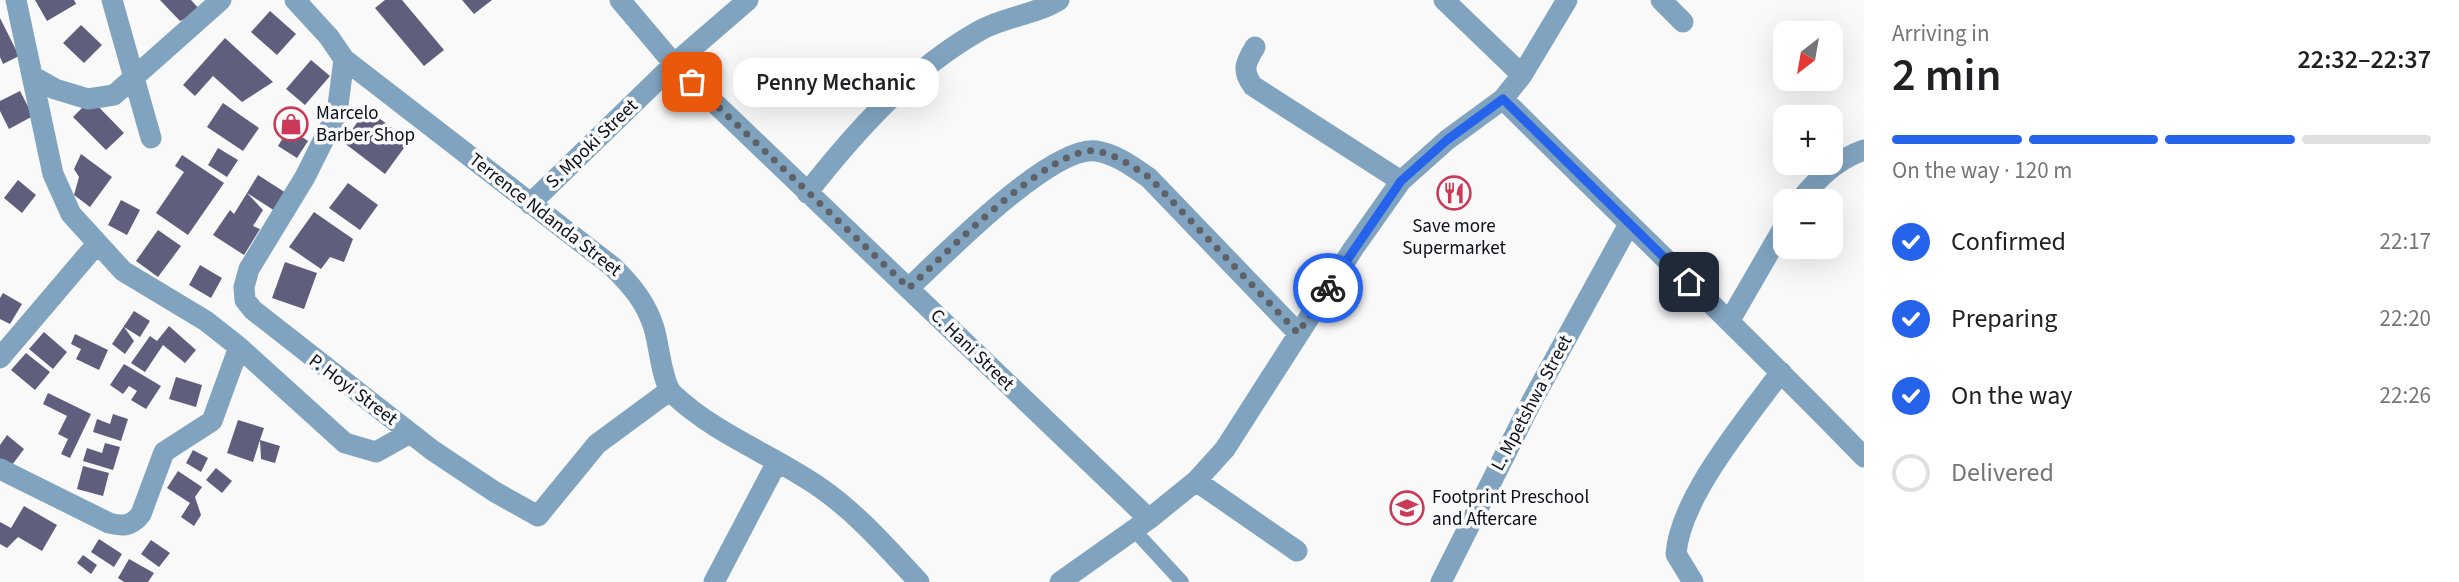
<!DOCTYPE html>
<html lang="en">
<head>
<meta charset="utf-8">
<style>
	:root { --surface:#fff; --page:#f2f2f2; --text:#202124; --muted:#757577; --line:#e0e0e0; --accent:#2563eb }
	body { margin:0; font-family:"Source Sans 3",sans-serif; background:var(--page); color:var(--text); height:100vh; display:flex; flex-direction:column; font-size:26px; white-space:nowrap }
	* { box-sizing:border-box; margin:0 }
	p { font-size:23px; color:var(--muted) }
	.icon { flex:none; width:38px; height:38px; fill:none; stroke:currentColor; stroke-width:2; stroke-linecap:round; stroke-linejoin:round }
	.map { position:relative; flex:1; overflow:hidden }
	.drawer { display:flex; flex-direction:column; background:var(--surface); width:595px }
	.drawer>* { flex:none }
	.needle { width:46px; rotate:211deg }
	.fabs { position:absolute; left:1773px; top:21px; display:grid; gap:14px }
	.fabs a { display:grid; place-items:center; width:70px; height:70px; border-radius:14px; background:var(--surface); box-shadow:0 7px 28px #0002; font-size:35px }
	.pin { position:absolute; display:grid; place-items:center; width:60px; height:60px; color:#fff; margin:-30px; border-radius:14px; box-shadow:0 4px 10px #0006 }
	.courier { position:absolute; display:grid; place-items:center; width:70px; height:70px; margin:-35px; border:5px solid #2563eb; border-radius:50%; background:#fff; color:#222; box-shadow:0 2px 9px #0007 }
	.bubble { position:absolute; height:49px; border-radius:21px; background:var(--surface); box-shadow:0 7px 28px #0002; font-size:23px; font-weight:600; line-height:49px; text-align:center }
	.summary em { font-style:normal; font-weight:600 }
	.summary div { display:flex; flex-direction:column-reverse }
	.summary { display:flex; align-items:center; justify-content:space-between; height:119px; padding:0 28px }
	h1 { font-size:46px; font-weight:600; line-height:52px }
	.bar { display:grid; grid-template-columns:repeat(4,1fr); gap:10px 7px; align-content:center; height:84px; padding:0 28px }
	.bar i { height:9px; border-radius:5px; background:var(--line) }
	.bar .on { background:var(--accent) }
	.bar p { grid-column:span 4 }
	ol { padding:0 28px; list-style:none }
	li { display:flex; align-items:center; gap:21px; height:77px }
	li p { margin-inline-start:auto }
	li .icon { padding:7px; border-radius:50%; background:var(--accent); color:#fff; stroke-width:4 }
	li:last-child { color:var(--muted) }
	li i { width:38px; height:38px; border:4px solid var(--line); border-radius:50% }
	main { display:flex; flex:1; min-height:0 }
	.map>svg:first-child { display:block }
	.building { fill:#5f5e7c }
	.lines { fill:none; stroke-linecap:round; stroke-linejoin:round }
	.lane { stroke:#80a4c0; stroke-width:14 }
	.street { stroke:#80a4c0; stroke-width:21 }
	.done { stroke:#5e6268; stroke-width:7; stroke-dasharray:0 12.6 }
	.route { stroke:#2563eb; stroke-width:9 }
	.labels { text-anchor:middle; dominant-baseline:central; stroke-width:7; stroke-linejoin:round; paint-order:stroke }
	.poi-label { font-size:19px; fill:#0b101a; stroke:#f9f9f9; text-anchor:start }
	.street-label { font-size:19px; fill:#0b101a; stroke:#f9f9f9 }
</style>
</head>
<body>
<main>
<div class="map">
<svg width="1864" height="582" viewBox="0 0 1864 582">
	<rect width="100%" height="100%" fill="#f9f9f9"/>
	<path class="building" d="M35,0H74L76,4L47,21Z
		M160,0H191L201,11L180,21Z
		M385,0H402L444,50L424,66L375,8Z
		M462,0H492L474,14Z
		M270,11L296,34L277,55L251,32Z
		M0,18L19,56L3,64L0,57Z
		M81,25L102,45L84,63L63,43Z
		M225,38L273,82L242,102L213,76L195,96L183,85Z
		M311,60L330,76L305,105L286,89Z
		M20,91L33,116L9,129L0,111V101Z
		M91,99L124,133L106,150L73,117Z
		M223,103L259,128L243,151L207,127Z
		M367,109L409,141L385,174L343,142Z
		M289,128L308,141L297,158L278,146Z
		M218,148L238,160L227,177L208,165Z
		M81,154L112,177L90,207L74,195L79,177L74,169Z
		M182,155L224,183L188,235L156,213L184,172L175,166Z
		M258,175L286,193L275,211L247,193L263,210L253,226L260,229L244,255L213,235L230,210L234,214L247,193Z
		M18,180L36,195L22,213L4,198Z
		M348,183L378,205L360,230L329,208Z
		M121,200L140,210L127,235L108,225Z
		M314,212L353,239L344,262L330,257L321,269L289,247Z
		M158,230L181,246L158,277L136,261Z
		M285,262L317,273L304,309L272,298Z
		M200,265L222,278L211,298L189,285Z
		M3,293L22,304L10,324L0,319V298Z
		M134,311L150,321L140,337L124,327L134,341L125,354L112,344Z
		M169,326L196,350L185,363L163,345L145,372L131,363L150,336L157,341Z
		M44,332L67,352L53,369L29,349Z
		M75,334L108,350L99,370L76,359L81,349L71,344Z
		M26,353L50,372L35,390L11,370Z
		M124,364L161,386L146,409L131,400L137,391L129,386L123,394L110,385Z
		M176,377L202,385L196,407L169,399Z
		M48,393L91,414L70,458L61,454L68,439L58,434L67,416L43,404Z
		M113,414L128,419L121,441L93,432L97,419L110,424Z
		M238,420L264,428L260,440L280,446L275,463L261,459L260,440L253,462L227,453Z
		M7,435L24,449L9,469L0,462V445Z
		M105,443L120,447L113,470L83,461L87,448L102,453Z
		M193,450L208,458L201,472L186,463Z
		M83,466L109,473L103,496L77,489Z
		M216,468L232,481L222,493L206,480Z
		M178,471L202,487L195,497L201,515L194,526L181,517L190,503L167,488Z
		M24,506L57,525L42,551L18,537L7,548L0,544V522L11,528Z
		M99,539L122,554L114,567L91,552Z
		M151,540L170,553L159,567L141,554Z
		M83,555L97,565L91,574L77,563Z
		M129,559L154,573L148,582H124L118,578Z"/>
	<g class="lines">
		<path class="lane" d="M1134,530L1182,582"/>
		<path class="street" d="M16,0L53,174L71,214L123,271L206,321L239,347L345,443L376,452L410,433
			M112,0L151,138
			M295,0L329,37L344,59L613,267C631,285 646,302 654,328C659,344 662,384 673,394C716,435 774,455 822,489C859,515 888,549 919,582
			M620,0L674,64L1149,519
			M1444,0L1522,75
			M1661,0L1683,22
			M1255,47C1246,62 1241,70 1253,86L1401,181
			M344,59L337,113L305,177L249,269L244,287L245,300L253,310L432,450L495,492L538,516L597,444L669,391
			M32,76L55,89L88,99L114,95L221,0
			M1503,99C1623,219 1746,335 1864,457
			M807,193C855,132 910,70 979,31C1003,17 1035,15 1059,0
			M1799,201C1818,179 1835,160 1864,150
			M530,204L674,64L748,0
			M909,288C943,256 1051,145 1096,151C1116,154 1133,167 1149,178L1298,333
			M1730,320L1785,225
			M0,358L96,245
			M0,469L109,523C123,527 132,526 141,514L164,452L212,421L239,347
			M1196,481L1297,551
			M714,582L777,462
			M1060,582L1149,519L1196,481L1225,449L1353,249L1401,181L1447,140L1503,99L1522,75L1567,0
			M1441,582L1532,401L1628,226
			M1693,582L1676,554C1680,497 1748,417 1781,372"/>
	</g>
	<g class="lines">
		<path class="done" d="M692,82L909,288C943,256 1051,145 1096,151C1116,154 1133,167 1149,177L1298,333L1328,288"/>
		<path class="route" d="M1328,288L1401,181L1447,140L1503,99L1689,282"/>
	</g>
	<defs>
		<symbol id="shop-ring" viewBox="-11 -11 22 22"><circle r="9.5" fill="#f9f9f9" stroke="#ca3a58" stroke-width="1.5"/><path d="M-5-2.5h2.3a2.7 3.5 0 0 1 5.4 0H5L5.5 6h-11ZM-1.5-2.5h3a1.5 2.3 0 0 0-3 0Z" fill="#ca3a58"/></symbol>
		<symbol id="restaurant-ring" viewBox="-11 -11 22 22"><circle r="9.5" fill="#f9f9f9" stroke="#ca3a58" stroke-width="1.5"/><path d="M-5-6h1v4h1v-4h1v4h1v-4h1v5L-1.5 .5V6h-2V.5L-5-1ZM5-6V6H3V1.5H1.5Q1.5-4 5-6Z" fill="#ca3a58"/></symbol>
		<symbol id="school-ring" viewBox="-11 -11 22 22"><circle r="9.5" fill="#f9f9f9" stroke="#ca3a58" stroke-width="1.5"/><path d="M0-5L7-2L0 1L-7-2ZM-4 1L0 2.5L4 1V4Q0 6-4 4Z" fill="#ca3a58"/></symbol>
	</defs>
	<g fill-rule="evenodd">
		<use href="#shop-ring" x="272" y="105" width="38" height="38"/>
		<use href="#restaurant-ring" x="1435" y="174" width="38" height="38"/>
		<use href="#school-ring" x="1388" y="489" width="38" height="38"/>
	</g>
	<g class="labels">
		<g class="poi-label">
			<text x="316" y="113">Marcelo<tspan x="316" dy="22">Barber Shop</tspan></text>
			<text x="1454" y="226" text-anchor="middle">Save more<tspan x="1454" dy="22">Supermarket</tspan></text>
			<text x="1432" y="497">Footprint Preschool<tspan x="1432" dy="22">and Aftercare</tspan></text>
		</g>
		<g class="street-label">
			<text transform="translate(592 144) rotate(-44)">S. Mpoki Street</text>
			<text transform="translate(545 215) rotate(38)">Terrence Ndanda Street</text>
			<text transform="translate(972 350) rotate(44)">C. Hani Street</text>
			<text transform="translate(353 390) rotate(37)">P. Hoyi Street</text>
			<text transform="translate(1532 403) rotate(-62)">L. Mpetshwa Street</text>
		</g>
	</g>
</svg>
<div class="fabs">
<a><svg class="needle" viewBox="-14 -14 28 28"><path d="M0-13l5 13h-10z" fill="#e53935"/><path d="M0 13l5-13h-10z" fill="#757577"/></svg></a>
<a>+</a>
<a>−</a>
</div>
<div class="pin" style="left:692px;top:82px;background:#ea580c"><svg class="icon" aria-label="bag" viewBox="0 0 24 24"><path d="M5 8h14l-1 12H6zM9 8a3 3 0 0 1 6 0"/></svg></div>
<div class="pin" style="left:1689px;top:282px;background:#1f2937"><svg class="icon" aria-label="home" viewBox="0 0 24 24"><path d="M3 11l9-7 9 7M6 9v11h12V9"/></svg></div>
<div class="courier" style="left:1328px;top:288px"><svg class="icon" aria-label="bike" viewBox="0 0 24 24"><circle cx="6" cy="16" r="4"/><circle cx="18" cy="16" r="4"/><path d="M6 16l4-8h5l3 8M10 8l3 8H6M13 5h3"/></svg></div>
<div class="bubble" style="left:733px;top:58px;width:206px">Penny Mechanic</div>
</div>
<section class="drawer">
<div class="summary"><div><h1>2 min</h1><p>Arriving in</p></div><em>22:32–22:37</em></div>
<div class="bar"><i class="on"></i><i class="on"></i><i class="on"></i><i></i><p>On the way · 120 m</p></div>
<ol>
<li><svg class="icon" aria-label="check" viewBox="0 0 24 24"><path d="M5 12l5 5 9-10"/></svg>Confirmed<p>22:17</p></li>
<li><svg class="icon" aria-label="check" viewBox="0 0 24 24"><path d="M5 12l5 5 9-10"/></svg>Preparing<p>22:20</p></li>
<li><svg class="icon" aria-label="check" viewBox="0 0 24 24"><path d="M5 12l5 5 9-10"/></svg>On the way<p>22:26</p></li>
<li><i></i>Delivered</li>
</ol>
</section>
</main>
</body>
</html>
